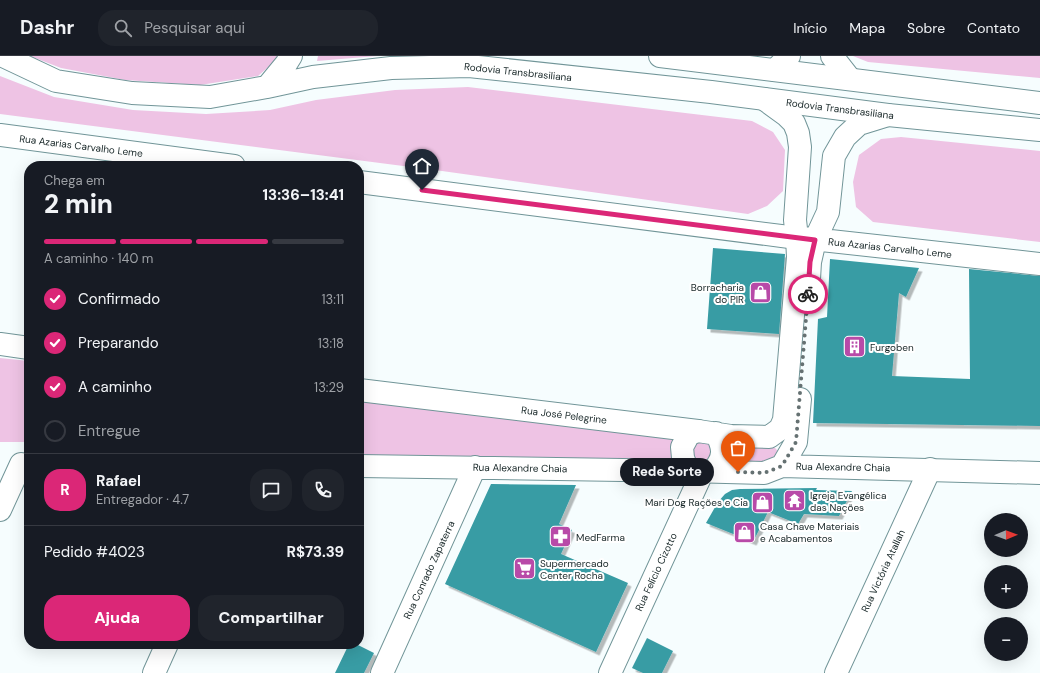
<!DOCTYPE html>
<html lang="pt">
<head>
<meta charset="utf-8">
<style>
	:root { --surface:#171b24; --page:#20242c; --text:#f1f3f6; --muted:#9ea1a6; --line:#363941; --accent:#db2777 }
	body { margin:0; font-family:"DM Sans",sans-serif; background:var(--page); color:var(--text); height:100vh; display:flex; flex-direction:column; font-size:15px; white-space:nowrap }
	* { box-sizing:border-box; margin:0 }
	p { font-size:13px; color:var(--muted) }
	.icon { flex:none; width:22px; height:22px; fill:none; stroke:currentColor; stroke-width:2; stroke-linecap:round; stroke-linejoin:round }
	.map { position:relative; flex:1; overflow:hidden }
	.side { position:absolute; left:24px; top:105px; width:340px; height:488px; display:flex; flex-direction:column; background:var(--surface); border-radius:16px; box-shadow:0 4px 16px #0002 }
	.side>* { flex:none }
	.needle { width:26px; rotate:89deg }
	.controls { position:absolute; left:984px; top:457px; display:grid; gap:8px }
	.controls a { display:grid; place-items:center; width:44px; height:44px; border-radius:50%; background:var(--surface); box-shadow:0 4px 16px #0002; font-size:20px }
	.pin { position:absolute; display:grid; place-items:center; width:34px; height:34px; color:#fff; margin:-41px -17px; border-radius:50% 50% 50% 0; rotate:-45deg; box-shadow:0 0 4px #0007 }
	.pin .icon { rotate:45deg }
	.courier { position:absolute; display:grid; place-items:center; width:40px; height:40px; margin:-20px; border:3px solid #db2777; border-radius:50%; background:#fff; color:#222; box-shadow:0 1px 5px #0007 }
	.bubble { position:absolute; height:28px; border-radius:14px; background:var(--surface); box-shadow:0 4px 16px #0002; font-size:13px; font-weight:800; line-height:28px; text-align:center }
	.head em { font-style:normal; font-weight:800 }
	.head div { display:flex; flex-direction:column-reverse }
	.head { display:flex; align-items:center; justify-content:space-between; height:68px; padding:0 20px }
	h1 { font-size:26px; font-weight:800; line-height:30px }
	.bar { display:grid; grid-template-columns:repeat(4,1fr); gap:6px 4px; align-content:center; height:48px; padding:0 20px }
	.bar i { height:5px; border-radius:3px; background:var(--line) }
	.bar .active { background:var(--accent) }
	.bar p { grid-column:span 4 }
	.line { display:flex; align-items:center; gap:10px; padding:0 20px; border-top:1px solid var(--line) }
	.line div { flex:1 }
	.round { display:grid; place-items:center; flex:none; width:42px; height:42px; border-radius:16px; background:var(--page) }
	ol { padding:0 20px; list-style:none }
	li { display:flex; align-items:center; gap:12px; height:44px }
	li p { margin-inline-start:auto }
	li .icon { padding:4px; border-radius:50%; background:var(--accent); color:#fff; stroke-width:4 }
	li:last-child { color:var(--muted) }
	li i { width:22px; height:22px; border:2px solid var(--line); border-radius:50% }
	.button { display:flex; gap:8px; margin-top:auto; padding:8px 20px }
	.button a { flex:1; height:46px; border-radius:16px; background:var(--accent); color:#fff; font-size:16px; font-weight:800; line-height:46px; text-align:center }
	.button a+a { background:var(--page); color:var(--text) }
	header { display:flex; align-items:center; gap:24px; box-sizing:border-box; height:56px; padding:0 20px; background:var(--surface); border-bottom:1px solid var(--line) }
	header strong { font-size:19px }
	nav { display:flex; gap:22px; margin-inline-start:auto; font-size:14px }
	.search { width:280px; height:36px; background:var(--page); display:flex; align-items:center; gap:10px; box-sizing:border-box; padding:0 14px; border-radius:16px; color:var(--muted); font-size:15px }
	.map>svg:first-child { display:block }
	.green { fill:#eec3e4 }
	.building { fill:#389ca4; filter:url(#shadow) }
	.lines { fill:none; stroke-linecap:round; stroke-linejoin:round }
	.minor-casing { stroke:#719598; stroke-width:24 }
	.tertiary-casing { stroke:#719598; stroke-width:24 }
	.secondary-casing { stroke:#719598; stroke-width:24 }
	.trunk-casing { stroke:#719598; stroke-width:24 }
	.minor { stroke:#fff; stroke-width:22 }
	.tertiary { stroke:#fff; stroke-width:22 }
	.secondary { stroke:#fff; stroke-width:22 }
	.trunk { stroke:#fff; stroke-width:22 }
	.done { stroke:#657172; stroke-width:4; stroke-dasharray:0 7.2 }
	.route { stroke:#db2777; stroke-width:5 }
	.labels { text-anchor:middle; dominant-baseline:central; stroke-width:4; stroke-linejoin:round; paint-order:stroke }
	.street-label { font-size:10px; fill:#172627; stroke:#fff }
	.poi-label { font-size:10px; fill:#172627; stroke:#fff; text-anchor:start }
</style>
</head>
<body>
<header>
<strong>Dashr</strong>
<div class="search"><svg class="icon" aria-label="search" viewBox="0 0 24 24"><circle cx="10" cy="10" r="6"/><path d="M15 15l6 6"/></svg>Pesquisar aqui</div>
<nav><a>Início</a><a>Mapa</a><a>Sobre</a><a>Contato</a></nav>
</header>
<div class="map">
<svg width="1040" height="617" viewBox="0 0 1040 617">
	<defs>
		<filter id="shadow"><feDropShadow dx="3.5" dy="3.5" stdDeviation="0" flood-color="#0004"/></filter>
	</defs>
	<rect width="100%" height="100%" fill="#f6fdfe"/>
	<path class="green" d="M30,0H281L258,20L200,29L125,24L61,12Z
		M318,0H377L317,5Z
		M853,0H1040V22L868,6Z
		M0,20L54,41L133,54L206,58L270,54L316,44L395,34L468,31L752,65L773,76L785,94L783,135L767,150L748,158L442,115L0,58Z
		M901,81L1040,95V186L873,166L856,151L853,126L859,99L881,83Z
		M0,302L29,305V386H0Z
		M359,344L673,380V404L359,400Z
		M707,379L718,400L697,411L688,387Z
		M727,384L769,386L777,394L776,406L724,410Z"/>
	<path class="building" d="M713,192L785,198L779,278L707,273Z
		M830,203L919,212L906,241L899,237L892,320L970,323L969,213L1040,220V370L813,367L818,263L827,261Z
		M491,428L576,429L559,468L572,474L561,498L628,527L596,596L445,528Z
		M817,432L816,434L852,435L839,460L804,458L798,468L768,456L753,486L706,467L718,446L725,438L732,434L740,433Z
		M647,582L673,595L662,617H643L632,612Z
		M349,588H356L374,597L364,617H335Z"/>
	<g class="lines">
		<defs>
			<path id="minor" d="M0,79L234,110
				M359,126L797,182
				M0,288L29,292
				M359,334L698,375
				M359,410L688,415
				M0,454L21,408
				M154,617L167,588
				M382,617L475,411
				M610,617L703,415
				M836,617L930,413"/>
			<path id="tertiary" d="M764,43L786,59L794,67L798,77L800,91L795,164L797,182L798,201L784,364L780,373L769,381L731,380L698,375L692,377L688,380L682,391L683,402L688,415L764,417L782,410L1040,417
				M803,182L1040,208
				M809,223L810,206L815,184L828,156L834,100L845,81L859,68L888,59
				M782,410L796,386L800,343
				M713,415C725,401 724,392 716,377"/>
			<path id="secondary" d="M832,0L850,23
				M775,14L789,0"/>
			<path id="trunk" d="M3,0L56,25L132,37L210,41L267,31L313,21L391,12L469,10L711,36L888,59L1040,74
				M660,0L1040,47
				M267,31L286,8L291,0"/>
		</defs>
		<use href="#minor" class="minor-casing"/>
		<use href="#tertiary" class="tertiary-casing"/>
		<use href="#secondary" class="secondary-casing"/>
		<use href="#trunk" class="trunk-casing"/>
		<use href="#minor" class="minor"/>
		<use href="#tertiary" class="tertiary"/>
		<use href="#secondary" class="secondary"/>
		<use href="#trunk" class="trunk"/>
	</g>
	<g class="lines">
		<path class="done" d="M738,416L764,417L782,410L796,386L808,238"/>
		<path class="route" d="M422,134L815,184L810,206L808,238"/>
	</g>
	<defs>
		<symbol id="shop-square" viewBox="-11 -11 22 22"><rect x="-9" y="-9" width="18" height="18" rx="4" fill="#b84aa8" stroke="#fff"/><path d="M-5-2.5h2.3a2.7 3.5 0 0 1 5.4 0H5L5.5 6h-11ZM-1.5-2.5h3a1.5 2.3 0 0 0-3 0Z" fill="#fff"/></symbol>
		<symbol id="building-square" viewBox="-11 -11 22 22"><rect x="-9" y="-9" width="18" height="18" rx="4" fill="#b84aa8" stroke="#fff"/><path d="M-4-6H4V6H1V3H-1V6H-4ZM-2.5-4.3h1.7v1.8h-1.7ZM.8-4.3h1.7v1.8H.8ZM-2.5-1h1.7V.8h-1.7ZM.8-1h1.7V.8H.8Z" fill="#fff"/></symbol>
		<symbol id="temple-square" viewBox="-11 -11 22 22"><rect x="-9" y="-9" width="18" height="18" rx="4" fill="#b84aa8" stroke="#fff"/><path d="M0-6L5-2H3V0L6.5 2.5H4V6H1.5V3h-3V6H-4V2.5H-6.5L-3 0V-2H-5Z" fill="#fff"/></symbol>
		<symbol id="pharmacy-square" viewBox="-11 -11 22 22"><rect x="-9" y="-9" width="18" height="18" rx="4" fill="#b84aa8" stroke="#fff"/><path d="M-2-6h4v4h4v4h-4v4h-4v-4h-4v-4h4Z" fill="#fff"/></symbol>
		<symbol id="supermarket-square" viewBox="-11 -11 22 22"><rect x="-9" y="-9" width="18" height="18" rx="4" fill="#b84aa8" stroke="#fff"/><path d="M-6-5.5h2.5l.6 2H6L4.5 2H-2.5L-4.4-4H-6ZM-1.5 3.2a1.3 1.3 0 1 0 .1 0ZM3 3.2a1.3 1.3 0 1 0 .1 0Z" fill="#fff"/></symbol>
	</defs>
	<g fill-rule="evenodd">
		<use href="#shop-square" x="748" y="224" width="25" height="25"/>
		<use href="#building-square" x="842" y="278" width="25" height="25"/>
		<use href="#temple-square" x="782" y="432" width="25" height="25"/>
		<use href="#shop-square" x="750" y="434" width="25" height="25"/>
		<use href="#shop-square" x="732" y="464" width="25" height="25"/>
		<use href="#pharmacy-square" x="548" y="468" width="25" height="25"/>
		<use href="#supermarket-square" x="512" y="500" width="25" height="25"/>
	</g>
	<g class="labels">
		<g class="street-label">
			<text transform="translate(518 16) rotate(6)">Rodovia Transbrasiliana</text>
			<text transform="translate(840 53) rotate(7)">Rodovia Transbrasiliana</text>
			<text transform="translate(81 90) rotate(7)">Rua Azarias Carvalho Leme</text>
			<text transform="translate(890 192) rotate(6)">Rua Azarias Carvalho Leme</text>
			<text transform="translate(564 359) rotate(7)">Rua José Pelegrine</text>
			<text transform="translate(843 411) rotate(1)">Rua Alexandre Chaia</text>
			<text transform="translate(520 412) rotate(1)">Rua Alexandre Chaia</text>
			<text transform="translate(429 514) rotate(-65)">Rua Conrado Zapaterra</text>
			<text transform="translate(883 515) rotate(-65)">Rua Victória Atallah</text>
			<text transform="translate(656 516) rotate(-65)">Rua Felício Cizotto</text>
		</g>
		<g class="poi-label">
			<text x="744" y="231" text-anchor="end">Borracharia<tspan x="744" dy="12">do PIR</tspan></text>
			<text x="870" y="291">Furgoben</text>
			<text x="810" y="439">Igreja Evangélica<tspan x="810" dy="12">das Nações</tspan></text>
			<text x="748" y="446" text-anchor="end">Mari Dog Rações e Cia</text>
			<text x="760" y="470">Casa Chave Materiais<tspan x="760" dy="12">e Acabamentos</tspan></text>
			<text x="576" y="481">MedFarma</text>
			<text x="540" y="507">Supermercado<tspan x="540" dy="12">Center Rocha</tspan></text>
		</g>
	</g>
</svg>
<div class="controls">
<a><svg class="needle" viewBox="-14 -14 28 28"><path d="M0-13l5 13h-10z" fill="#e53935"/><path d="M0 13l5-13h-10z" fill="#9ea1a6"/></svg></a>
<a>+</a>
<a>−</a>
</div>
<div class="pin" style="left:738px;top:416px;background:#ea580c"><svg class="icon" aria-label="bag" viewBox="0 0 24 24"><path d="M5 8h14l-1 12H6zM9 8a3 3 0 0 1 6 0"/></svg></div>
<div class="pin" style="left:422px;top:134px;background:#1f2937"><svg class="icon" aria-label="home" viewBox="0 0 24 24"><path d="M3 11l9-7 9 7M6 9v11h12V9"/></svg></div>
<div class="courier" style="left:808px;top:238px"><svg class="icon" aria-label="bike" viewBox="0 0 24 24"><circle cx="6" cy="16" r="4"/><circle cx="18" cy="16" r="4"/><path d="M6 16l4-8h5l3 8M10 8l3 8H6M13 5h3"/></svg></div>
<div class="bubble" style="left:620px;top:402px;width:94px">Rede Sorte</div>
<section class="side">
<div class="head"><div><h1>2 min</h1><p>Chega em</p></div><em>13:36–13:41</em></div>
<div class="bar"><i class="active"></i><i class="active"></i><i class="active"></i><i></i><p>A caminho · 140 m</p></div>
<ol>
<li><svg class="icon" aria-label="check" viewBox="0 0 24 24"><path d="M5 12l5 5 9-10"/></svg>Confirmado<p>13:11</p></li>
<li><svg class="icon" aria-label="check" viewBox="0 0 24 24"><path d="M5 12l5 5 9-10"/></svg>Preparando<p>13:18</p></li>
<li><svg class="icon" aria-label="check" viewBox="0 0 24 24"><path d="M5 12l5 5 9-10"/></svg>A caminho<p>13:29</p></li>
<li><i></i>Entregue</li>
</ol>
<div class="line" style="height:72px"><b class="round" style="background:var(--accent);color:#fff">R</b><div><b>Rafael</b><p>Entregador · 4.7</p></div><a class="round"><svg class="icon" aria-label="chat" viewBox="0 0 24 24"><path d="M4 5h16v11H9l-5 4z"/></svg></a><a class="round"><svg class="icon" aria-label="phone" viewBox="0 0 24 24"><path d="M5 4h4l2 5-3 2q2 4 5 5l2-3 5 2v4C11 20 4 13 5 4z"/></svg></a></div>
<div class="line" style="height:52px"><div>Pedido #4023</div><b>R$73.39</b></div>
<div class="button"><a>Ajuda</a><a>Compartilhar</a></div>
</section>
</div>
</body>
</html>
